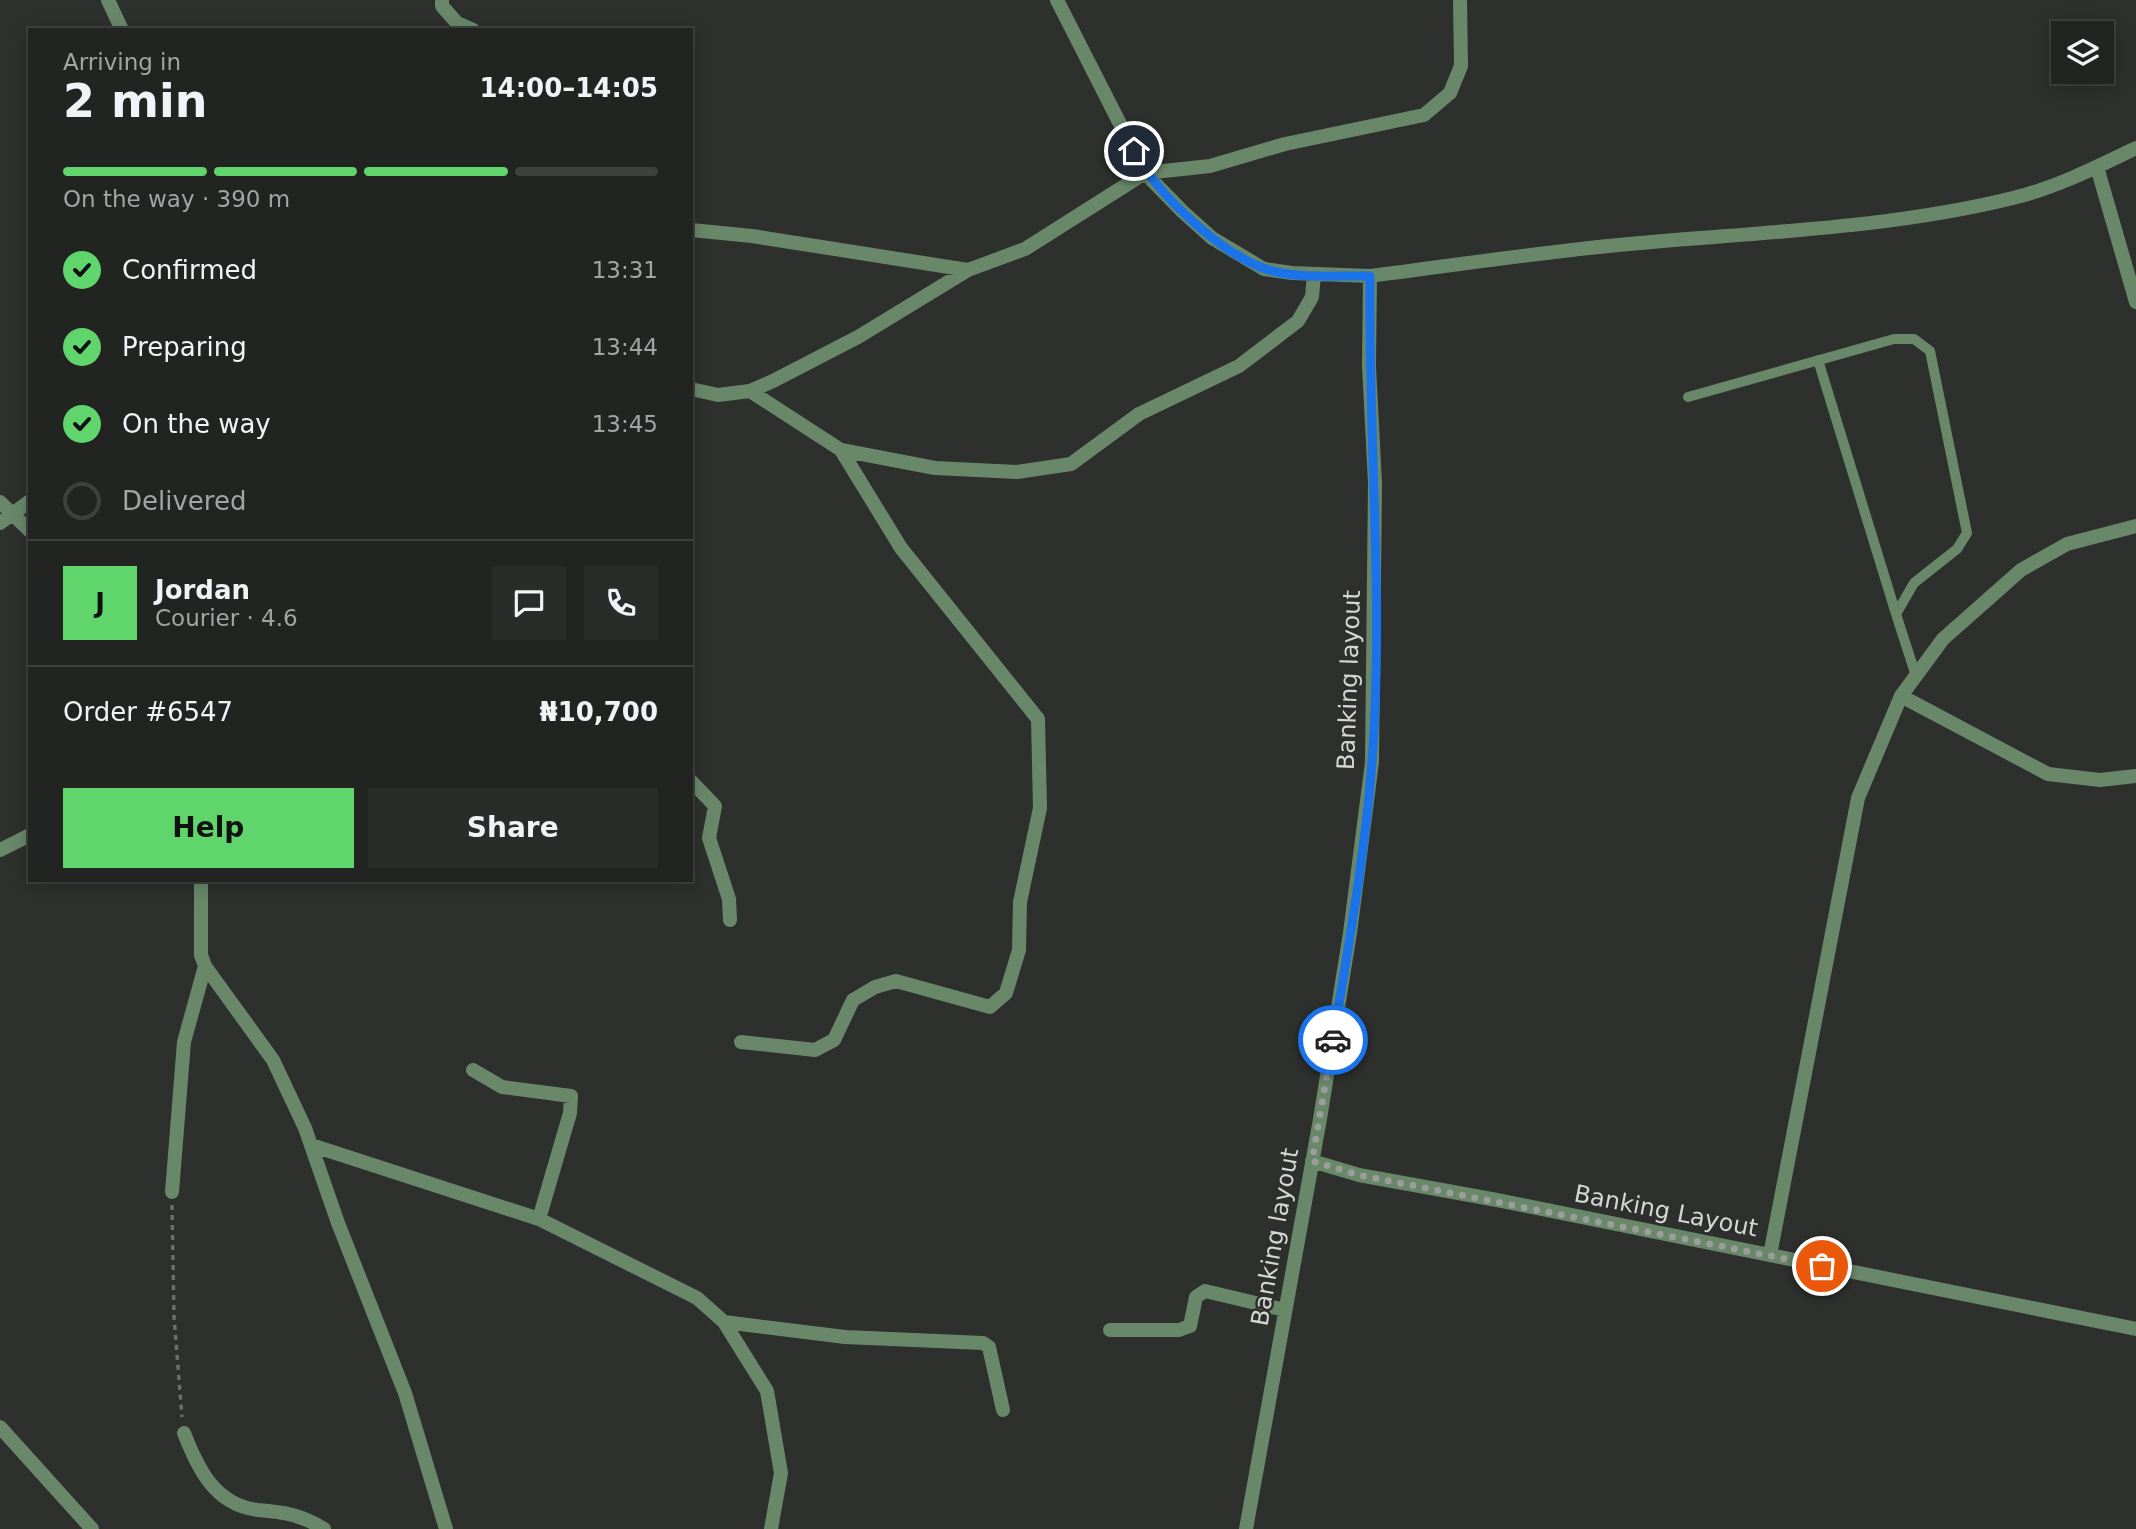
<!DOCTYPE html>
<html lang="en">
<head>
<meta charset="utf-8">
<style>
	:root { --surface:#222422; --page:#2a2c2a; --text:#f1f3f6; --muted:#a2a4a5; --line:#3f4140; --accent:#5fd56b }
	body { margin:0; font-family:"DejaVu Sans",sans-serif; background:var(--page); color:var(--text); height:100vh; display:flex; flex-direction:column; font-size:26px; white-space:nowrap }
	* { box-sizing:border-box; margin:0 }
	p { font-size:23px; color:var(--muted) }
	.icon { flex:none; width:38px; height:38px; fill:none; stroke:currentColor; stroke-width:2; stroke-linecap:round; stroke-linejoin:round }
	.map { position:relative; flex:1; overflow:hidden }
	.panel { position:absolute; left:28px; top:28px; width:665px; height:854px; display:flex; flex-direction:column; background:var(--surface); border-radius:0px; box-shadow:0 4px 18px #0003,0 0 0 2px var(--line) }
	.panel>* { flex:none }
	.tools { position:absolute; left:2051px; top:21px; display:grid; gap:14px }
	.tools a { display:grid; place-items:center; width:63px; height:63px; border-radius:0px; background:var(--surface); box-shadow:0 4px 18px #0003,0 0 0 2px var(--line); font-size:35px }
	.pin { position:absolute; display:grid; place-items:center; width:60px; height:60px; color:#fff; margin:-30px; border:4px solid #fff; border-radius:50%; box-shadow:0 2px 7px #0007 }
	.courier { position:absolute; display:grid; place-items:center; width:70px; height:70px; margin:-35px; border:5px solid #1a73e8; border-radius:50%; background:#fff; color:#222; box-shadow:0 2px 9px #0007 }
	.headline em { font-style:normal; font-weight:700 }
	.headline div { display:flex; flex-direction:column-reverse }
	.headline { display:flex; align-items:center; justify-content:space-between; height:119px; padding:0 35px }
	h1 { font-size:46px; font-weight:700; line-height:52px }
	.bar { display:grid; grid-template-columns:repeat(4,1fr); gap:10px 7px; align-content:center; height:84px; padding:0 35px }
	.bar i { height:9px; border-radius:5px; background:var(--line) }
	.bar .current { background:var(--accent) }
	.bar p { grid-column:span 4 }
	.line { display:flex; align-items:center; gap:18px; padding:0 35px; border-top:2px solid var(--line) }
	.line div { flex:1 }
	.round { display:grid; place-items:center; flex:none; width:74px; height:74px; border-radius:0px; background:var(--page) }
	ol { padding:0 35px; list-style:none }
	li { display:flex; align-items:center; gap:21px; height:77px }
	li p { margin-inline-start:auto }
	li .icon { padding:7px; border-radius:50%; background:var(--accent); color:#111; stroke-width:4 }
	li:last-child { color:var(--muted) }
	li i { width:38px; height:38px; border:4px solid var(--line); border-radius:50% }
	.button { display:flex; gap:14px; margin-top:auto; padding:14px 35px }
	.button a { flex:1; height:80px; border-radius:0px; background:var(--accent); color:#111; font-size:28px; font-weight:700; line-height:80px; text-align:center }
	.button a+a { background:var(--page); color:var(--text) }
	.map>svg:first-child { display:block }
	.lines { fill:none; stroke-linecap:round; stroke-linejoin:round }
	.path { stroke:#6c6f6c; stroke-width:3.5; stroke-dasharray:5 5; stroke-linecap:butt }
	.service { stroke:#69886a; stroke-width:10 }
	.minor { stroke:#69886a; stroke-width:14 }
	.done { stroke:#9a9d9a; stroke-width:7; stroke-dasharray:0 12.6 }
	.route { stroke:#1a73e8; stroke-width:9 }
	.labels { text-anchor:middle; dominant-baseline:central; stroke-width:5; stroke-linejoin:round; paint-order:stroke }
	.street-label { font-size:24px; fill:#d5d7d5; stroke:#2d302d }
</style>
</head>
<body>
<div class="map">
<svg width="2136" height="1529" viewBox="0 0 2136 1529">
	<rect width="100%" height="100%" fill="#2d302d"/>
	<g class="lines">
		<path class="path" d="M172,1205L174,1317L182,1417"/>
		<path class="service" d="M1818,360L1896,614
			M1688,397L1894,339H1914L1930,351L1967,533L1957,549L1914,583L1896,614L1916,676"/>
		<path class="minor" d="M108,0L122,30
			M442,0V6L457,23L473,30
			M1057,0L1145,173L1182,211L1212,238L1264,269L1292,273L1370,276L1369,366L1375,483L1372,762L1350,933L1320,1119L1246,1529
			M2097,167L2136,302
			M691,230L752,236L968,270
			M1370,276C1456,265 1542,252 1629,244C1757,232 1887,229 2013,198C2055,188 2097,167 2136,148
			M691,389L718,395L750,391L773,381L858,337L968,270L1025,249L1145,173L1210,166L1285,144L1424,115L1450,93L1461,66L1460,0
			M841,450L935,468L1017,472L1071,464L1139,414L1239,366L1298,321L1312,297L1314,274
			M0,502L30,531
			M0,523L30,501
			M1901,696L2048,774L2100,780L2136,776
			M691,781L715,806L709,838L729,899L730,920
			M0,850L30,835
			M201,880V955L205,966L273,1060L305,1128L338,1223L405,1393L446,1529
			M741,1042L815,1050L834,1040L853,1000L875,987L896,981L990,1007L1006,993L1019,950L1020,902L1040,808L1038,719L901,548L841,450L750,391
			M473,1070L502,1087L571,1096L570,1113L539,1219
			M311,1145L539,1219L697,1298L724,1322L767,1391L781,1473L771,1529
			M1312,1161L1359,1175L1497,1200L2136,1329
			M172,1192L184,1042L205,966
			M1770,1255L1858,798L1901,696L1943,639L2021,570L2067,544L2136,526
			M724,1322L845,1337L983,1343L989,1347L1003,1410
			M1110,1330H1179L1190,1326L1196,1297L1205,1291L1285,1310
			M0,1427L92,1529
			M184,1433C198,1469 215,1505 258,1510C284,1512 302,1515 324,1529"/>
	</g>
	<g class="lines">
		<path class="done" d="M1333,1040L1312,1161L1359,1175L1822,1266"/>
		<path class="route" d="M1134,151C1157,194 1218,251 1263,268C1295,280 1338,275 1370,276C1368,438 1384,600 1372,762C1365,855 1348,948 1333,1040"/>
	</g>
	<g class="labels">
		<g class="street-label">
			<text transform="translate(1349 680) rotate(-88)">Banking layout</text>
			<text transform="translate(1666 1211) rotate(11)">Banking Layout</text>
			<text transform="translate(1275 1237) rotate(-80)">Banking layout</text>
		</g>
	</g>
</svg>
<div class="tools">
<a><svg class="icon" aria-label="layers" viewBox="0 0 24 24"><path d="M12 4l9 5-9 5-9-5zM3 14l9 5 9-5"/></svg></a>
</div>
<div class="pin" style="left:1822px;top:1266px;background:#ea580c"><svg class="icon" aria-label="bag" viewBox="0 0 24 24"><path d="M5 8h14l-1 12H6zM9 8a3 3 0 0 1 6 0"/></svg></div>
<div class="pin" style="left:1134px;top:151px;background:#1f2937"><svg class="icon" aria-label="home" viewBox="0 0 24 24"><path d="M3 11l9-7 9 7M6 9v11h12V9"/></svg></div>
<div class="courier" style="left:1333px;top:1040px"><svg class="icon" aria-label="car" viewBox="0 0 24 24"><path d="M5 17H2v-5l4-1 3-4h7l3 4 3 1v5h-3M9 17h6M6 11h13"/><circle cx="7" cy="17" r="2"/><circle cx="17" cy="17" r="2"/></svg></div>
<section class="panel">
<div class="headline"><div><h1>2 min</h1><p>Arriving in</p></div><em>14:00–14:05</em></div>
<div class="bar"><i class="current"></i><i class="current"></i><i class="current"></i><i></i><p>On the way · 390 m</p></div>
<ol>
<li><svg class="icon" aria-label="check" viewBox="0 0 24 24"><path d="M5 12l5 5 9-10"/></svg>Confirmed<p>13:31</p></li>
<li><svg class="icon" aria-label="check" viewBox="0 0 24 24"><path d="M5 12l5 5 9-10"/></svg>Preparing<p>13:44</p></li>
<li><svg class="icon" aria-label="check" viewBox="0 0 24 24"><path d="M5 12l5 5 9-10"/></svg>On the way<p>13:45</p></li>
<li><i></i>Delivered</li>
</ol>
<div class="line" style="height:126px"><b class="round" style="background:var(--accent);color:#111">J</b><div><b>Jordan</b><p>Courier · 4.6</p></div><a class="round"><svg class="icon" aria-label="chat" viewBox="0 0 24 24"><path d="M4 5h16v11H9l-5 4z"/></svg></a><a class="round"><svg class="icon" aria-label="phone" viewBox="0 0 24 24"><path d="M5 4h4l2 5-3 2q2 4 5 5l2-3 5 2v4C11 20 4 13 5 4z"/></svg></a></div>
<div class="line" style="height:91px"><div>Order #6547</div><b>₦10,700</b></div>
<div class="button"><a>Help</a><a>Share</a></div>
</section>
</div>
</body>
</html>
